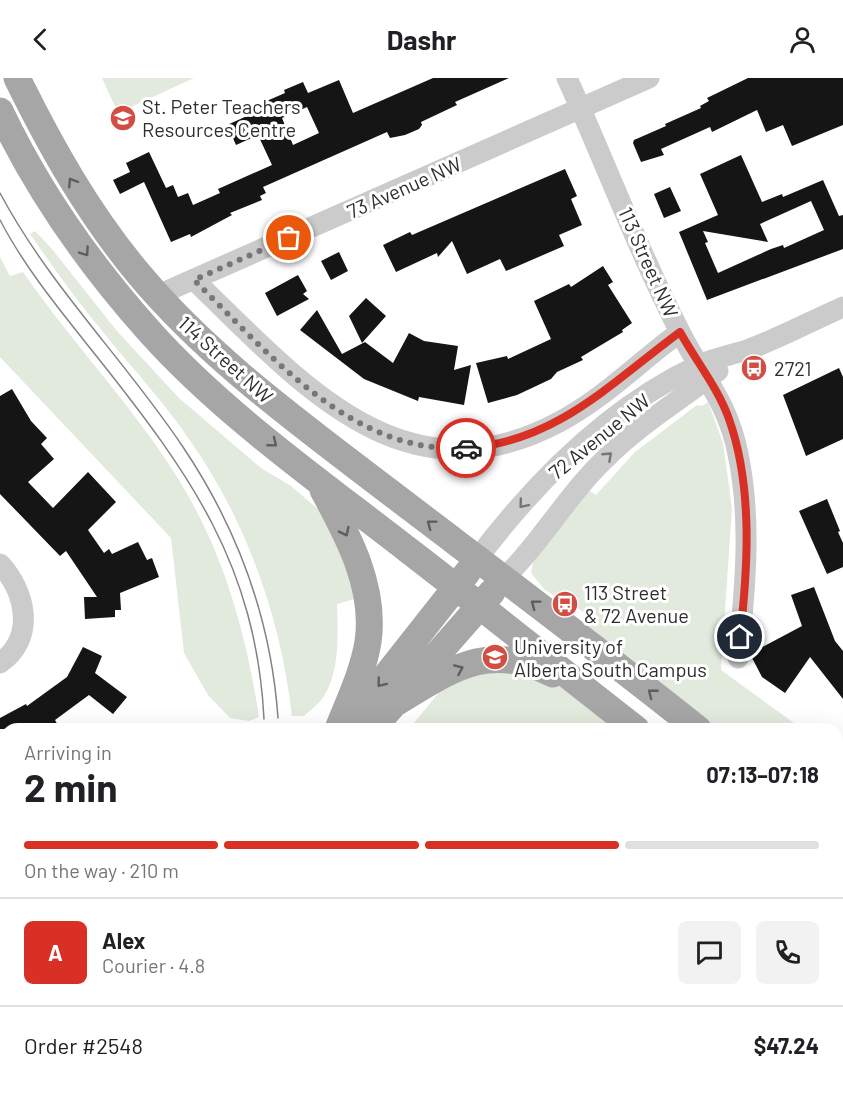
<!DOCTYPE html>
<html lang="en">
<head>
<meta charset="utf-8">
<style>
	:root { --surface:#fff; --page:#f2f2f2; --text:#202124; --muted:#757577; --line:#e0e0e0; --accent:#d93025 }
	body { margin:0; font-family:Barlow,sans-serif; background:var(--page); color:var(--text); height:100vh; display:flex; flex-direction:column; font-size:22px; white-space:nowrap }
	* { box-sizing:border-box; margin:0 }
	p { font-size:20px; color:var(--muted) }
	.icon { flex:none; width:33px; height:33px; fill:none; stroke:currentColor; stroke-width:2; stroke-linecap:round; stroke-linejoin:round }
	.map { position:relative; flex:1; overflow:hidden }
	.sheet { position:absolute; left:0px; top:645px; width:843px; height:372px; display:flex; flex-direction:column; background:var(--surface); border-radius:18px 18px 0 0; box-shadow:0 6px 24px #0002 }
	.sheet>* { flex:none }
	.pin { position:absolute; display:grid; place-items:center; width:51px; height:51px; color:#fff; margin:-26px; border:3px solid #fff; border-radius:50%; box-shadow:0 2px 6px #0007 }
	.courier { position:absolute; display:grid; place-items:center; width:60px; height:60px; margin:-30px; border:4px solid #d93025; border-radius:50%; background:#fff; color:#222; box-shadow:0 2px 8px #0007 }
	.overview em { font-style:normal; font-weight:700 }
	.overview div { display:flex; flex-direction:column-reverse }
	.overview { display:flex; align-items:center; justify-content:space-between; height:102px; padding:0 24px }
	h1 { font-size:39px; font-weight:700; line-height:45px }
	.bar { display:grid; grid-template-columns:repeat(4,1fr); gap:9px 6px; align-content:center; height:72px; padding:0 24px }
	.bar i { height:8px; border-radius:4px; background:var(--line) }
	.bar .selected { background:var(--accent) }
	.bar p { grid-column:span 4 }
	.line { display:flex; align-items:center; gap:15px; padding:0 24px; border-top:2px solid var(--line) }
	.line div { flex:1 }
	.round { display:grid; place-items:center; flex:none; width:63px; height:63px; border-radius:9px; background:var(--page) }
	header { display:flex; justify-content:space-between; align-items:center; height:78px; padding:0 24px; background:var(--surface); font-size:27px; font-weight:700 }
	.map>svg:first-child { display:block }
	.green { fill:#e2e9dd }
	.building { fill:#151515; fill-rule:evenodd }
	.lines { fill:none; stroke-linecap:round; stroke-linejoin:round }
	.minor { stroke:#cbcbcb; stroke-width:21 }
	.major { stroke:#a6a6a6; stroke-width:27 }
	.tram { stroke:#838383; stroke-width:1.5 }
	.oneway { stroke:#5e5e5e }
	.oneway2 { stroke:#757575 }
	.done { stroke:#777; stroke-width:6; stroke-dasharray:0 10.8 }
	.route { stroke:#d93025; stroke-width:8 }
	.labels { text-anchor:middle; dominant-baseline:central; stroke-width:6; stroke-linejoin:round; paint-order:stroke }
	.poi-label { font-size:20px; fill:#2e2e2e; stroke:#fff; text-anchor:start }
	.street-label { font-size:20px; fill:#2e2e2e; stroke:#fff }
</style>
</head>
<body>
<header><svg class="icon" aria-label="back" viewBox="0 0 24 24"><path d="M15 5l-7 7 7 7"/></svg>Dashr<svg class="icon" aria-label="person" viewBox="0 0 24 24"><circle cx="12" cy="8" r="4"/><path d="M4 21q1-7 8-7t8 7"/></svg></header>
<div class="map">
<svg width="843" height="1017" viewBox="0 0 843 1017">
	<rect width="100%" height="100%" fill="#fff"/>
	<path class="green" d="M102,0H194L118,35Z
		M35,153L52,171L117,253L179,320L261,390L291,408L319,432L344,470L358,520L337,526C338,555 340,593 324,618C319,626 310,632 304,638H292C281,541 247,444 191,364C165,325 132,290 103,254C77,223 53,189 30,156Z
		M0,179L10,198L23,194C72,265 134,329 179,402C224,475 246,555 259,639L249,643L230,640L208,617L184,575L171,460L0,279Z
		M708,324L723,365L732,430L721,592L802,651H717L581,545L587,537L576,529L573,531L544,511L531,495L534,479L587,411L596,417L635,374L697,327L702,328Z
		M481,592L550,600L616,651H409L441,612Z
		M837,676L843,680V749L837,745Z
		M837,824L843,829V1017H761L759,1011H837Z
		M6,979V1011H66L62,1017H0V983Z"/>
	<path class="building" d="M433,0H509L455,24L457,27L421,44L422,47L419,51L405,57L390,60L387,54L263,109L266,115L260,118L262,122L230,135L232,137L191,159L190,156L171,164L144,104L120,116L113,102L130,94L126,85L149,74L166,110L173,107L178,119L188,115L193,127L220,115L218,111L272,87L258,57L236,67L227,47L247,38L244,33L285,15L284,12L303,4L308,15L339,2L353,35ZM307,29L319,55L293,67L282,40Z
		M748,0H843V47L792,68L783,47L766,54L757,32L712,54L710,49L661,71L664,77L641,84L633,65L634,62L666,48L665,46L701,30L700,28L709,23L707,20Z
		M741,77L762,124L782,116L783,119L823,102L839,138L843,137V171L707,222L679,154L718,137L700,96ZM811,123L824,152L784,170L783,167L771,171L718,195L705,165L708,164L703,153L768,164L760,146Z
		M565,91L577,118L571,121L582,147L559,157L564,168L506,193L500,181L467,196L452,163L438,179L437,175L396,194L383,167L410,154L412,157Z
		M670,109L681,133L664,140L654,116Z
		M339,174L348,193L331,202L321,183Z
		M603,188L613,204L608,207L632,245L622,252L623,254L581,279L583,282L557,294L551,301L517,317L488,325L476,285L507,278L508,281L551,261L534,223L569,206L571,209Z
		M298,197L307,213L303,216L309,221L277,238L265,215Z
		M366,220L386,238L362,265L349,238Z
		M317,232L342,276L365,264L393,285L409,255L424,263L458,268L454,292L471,287L464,327L419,319L418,323L364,301L300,252Z
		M839,290L843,299V361L806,378L783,317Z
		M12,311L31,343L47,360L41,366L54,381L28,404L53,430L88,394L116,424L88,452L104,475L109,471L112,476L138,464L147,482L152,480L159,499L120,515L121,532H115V539L85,541L84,519H97L66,473L60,478L0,416V318Z
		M827,421L840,453L838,454L843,465V489L827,496L799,433Z
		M814,509L835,563L843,573V621L810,579L785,615L762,599L751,578V575L802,548L791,517Z
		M83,569L102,578L95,595L127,619L113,636L89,617L55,642L60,651H0V640L26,626L27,628L67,599Z"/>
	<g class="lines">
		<path class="minor" d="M567,0C605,84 638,172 680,254C702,298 728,324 738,376C752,443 745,513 738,580
			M194,202C298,302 402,428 559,344C603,321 640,283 680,254
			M158,217L649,0
			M477,481C536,403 609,329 699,287C714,280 731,277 747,272C780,260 811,243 843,229
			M0,486C26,514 36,560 0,585
			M502,502C541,465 567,417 606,380C640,346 680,322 718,293
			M0,895L6,891"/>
		<path class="major" d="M17,0C51,69 88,135 138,195C207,278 297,343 383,409C488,489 594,568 698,651
			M0,33C38,113 90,187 149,253C222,335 322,405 408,472C485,531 560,592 636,651
			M323,412C348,458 376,509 368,564C363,594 349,623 338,651
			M389,629C447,595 485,561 553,596
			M348,646L467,495
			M372,651L492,514
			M837,762L843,767
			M837,809L843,814
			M0,933L6,930
			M0,962L6,958"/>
		<path class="tram" d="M0,115C50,209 125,282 183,369C238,451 271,541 278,640
			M0,142C26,192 63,236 98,280C190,396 256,487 264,641
			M182,1017L184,1011
			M196,1017L199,1011"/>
	</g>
	<defs><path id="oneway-chevron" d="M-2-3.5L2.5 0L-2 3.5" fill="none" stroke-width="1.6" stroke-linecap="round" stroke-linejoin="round" transform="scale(1.5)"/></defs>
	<g class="oneway">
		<use href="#oneway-chevron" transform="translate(72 104) rotate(-122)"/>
		<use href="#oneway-chevron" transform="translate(85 174) rotate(55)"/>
		<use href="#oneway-chevron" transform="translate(273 365) rotate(39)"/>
		<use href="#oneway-chevron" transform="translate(431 446) rotate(-143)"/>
		<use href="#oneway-chevron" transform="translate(345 454) rotate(64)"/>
		<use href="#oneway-chevron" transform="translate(535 526) rotate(-143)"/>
		<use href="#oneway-chevron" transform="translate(459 591) rotate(-24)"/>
		<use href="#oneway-chevron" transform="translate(381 605) rotate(128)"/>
		<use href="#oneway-chevron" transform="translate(652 615) rotate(-142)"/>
	</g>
	<g class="oneway2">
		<use href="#oneway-chevron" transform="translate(608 378) rotate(-43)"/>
		<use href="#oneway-chevron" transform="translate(523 426) rotate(130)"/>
	</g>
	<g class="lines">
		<path class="done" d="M289,160L194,202C269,275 351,377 466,370"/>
		<path class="route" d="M466,370C556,364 611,305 680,254C696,283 718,310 729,341C753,409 748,489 740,559"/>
	</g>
	<defs>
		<symbol id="school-disc" viewBox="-11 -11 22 22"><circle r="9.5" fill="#d24d43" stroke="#fff"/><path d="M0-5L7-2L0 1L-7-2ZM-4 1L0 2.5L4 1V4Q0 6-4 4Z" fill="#fff"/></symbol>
		<symbol id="bus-disc" viewBox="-11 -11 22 22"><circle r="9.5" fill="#d24d43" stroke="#fff"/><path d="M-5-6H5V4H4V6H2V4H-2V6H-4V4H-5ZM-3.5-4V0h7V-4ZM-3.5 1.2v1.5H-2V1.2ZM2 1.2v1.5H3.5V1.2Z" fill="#fff"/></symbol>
		<symbol id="university-disc" viewBox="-11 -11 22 22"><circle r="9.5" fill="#d24d43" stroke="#fff"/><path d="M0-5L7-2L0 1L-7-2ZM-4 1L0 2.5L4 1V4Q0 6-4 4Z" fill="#fff"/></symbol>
	</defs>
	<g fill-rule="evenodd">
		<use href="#school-disc" x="108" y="25" width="30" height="30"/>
		<use href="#bus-disc" x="739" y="275" width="30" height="30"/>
		<use href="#bus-disc" x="550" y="511" width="30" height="30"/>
		<use href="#university-disc" x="480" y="564" width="30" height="30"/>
	</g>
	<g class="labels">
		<g class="poi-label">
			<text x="142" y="28">St. Peter Teachers<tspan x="142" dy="23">Resources Centre</tspan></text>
			<text x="774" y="290">2721</text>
			<text x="584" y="514">113 Street<tspan x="584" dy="23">&amp; 72 Avenue</tspan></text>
			<text x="514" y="568">University of<tspan x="514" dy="23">Alberta South Campus</tspan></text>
		</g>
		<g class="street-label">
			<text transform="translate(404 109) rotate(-24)">73 Avenue NW</text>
			<text transform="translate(649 184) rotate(66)">113 Street NW</text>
			<text transform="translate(226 281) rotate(42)">114 Street NW</text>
			<text transform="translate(599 358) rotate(-39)">72 Avenue NW</text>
		</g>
	</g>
</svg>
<div class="pin" style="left:289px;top:160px;background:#ea580c"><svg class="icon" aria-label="bag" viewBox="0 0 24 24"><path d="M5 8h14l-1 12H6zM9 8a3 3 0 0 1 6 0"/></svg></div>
<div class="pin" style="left:740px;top:559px;background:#1f2937"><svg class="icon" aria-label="home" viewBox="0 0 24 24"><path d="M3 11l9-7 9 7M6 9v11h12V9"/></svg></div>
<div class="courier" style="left:466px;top:370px"><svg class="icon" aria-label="car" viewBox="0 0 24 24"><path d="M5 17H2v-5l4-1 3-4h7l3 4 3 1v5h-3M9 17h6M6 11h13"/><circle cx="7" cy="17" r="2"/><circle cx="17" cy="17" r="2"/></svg></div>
<section class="sheet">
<div class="overview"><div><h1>2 min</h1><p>Arriving in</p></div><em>07:13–07:18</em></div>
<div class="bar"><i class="selected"></i><i class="selected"></i><i class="selected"></i><i></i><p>On the way · 210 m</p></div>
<div class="line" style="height:108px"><b class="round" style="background:var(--accent);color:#fff">A</b><div><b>Alex</b><p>Courier · 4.8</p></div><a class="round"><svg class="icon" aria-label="chat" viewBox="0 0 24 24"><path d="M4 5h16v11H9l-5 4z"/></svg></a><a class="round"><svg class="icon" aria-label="phone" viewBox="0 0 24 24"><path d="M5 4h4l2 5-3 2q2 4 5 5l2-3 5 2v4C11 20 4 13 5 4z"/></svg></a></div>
<div class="line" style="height:78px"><div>Order #2548</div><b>$47.24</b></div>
</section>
</div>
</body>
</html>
